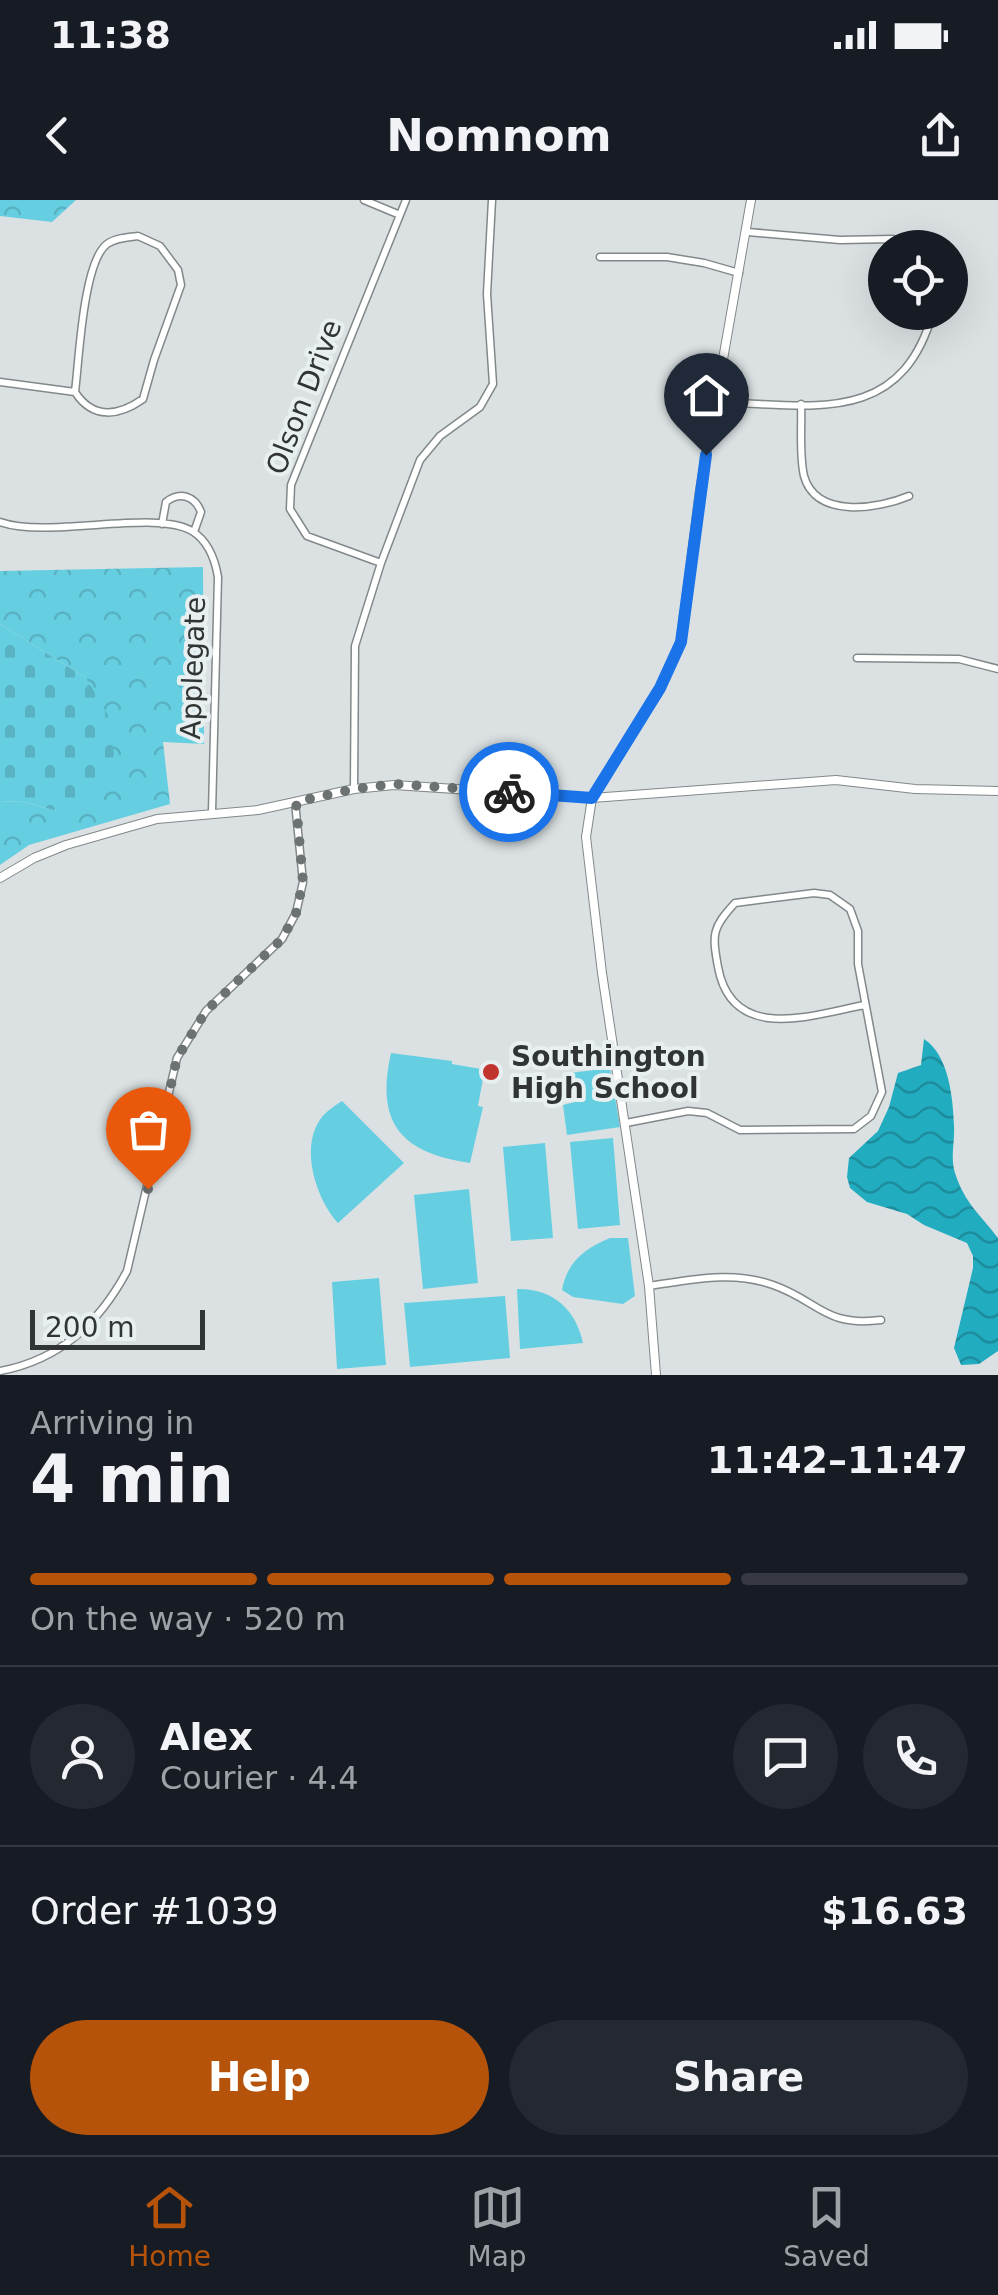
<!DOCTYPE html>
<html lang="en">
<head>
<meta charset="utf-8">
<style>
	:root { --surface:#171b24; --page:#242831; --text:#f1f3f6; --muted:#9ea1a6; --line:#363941; --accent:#b45309 }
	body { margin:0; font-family:"DejaVu Sans",sans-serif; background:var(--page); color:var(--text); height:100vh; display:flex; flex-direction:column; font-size:38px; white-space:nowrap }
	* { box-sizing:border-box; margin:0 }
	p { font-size:32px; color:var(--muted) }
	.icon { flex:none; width:55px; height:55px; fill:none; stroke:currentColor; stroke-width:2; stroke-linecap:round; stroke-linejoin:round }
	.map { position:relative; height:1175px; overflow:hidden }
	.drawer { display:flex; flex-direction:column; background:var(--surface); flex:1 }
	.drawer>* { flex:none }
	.buttons { position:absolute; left:868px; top:30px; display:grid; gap:20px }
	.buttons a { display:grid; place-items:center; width:100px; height:100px; border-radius:50%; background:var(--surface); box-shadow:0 10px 40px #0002; font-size:50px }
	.scale { position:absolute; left:30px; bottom:25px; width:175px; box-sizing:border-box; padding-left:10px; border:5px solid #313434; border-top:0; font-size:28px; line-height:35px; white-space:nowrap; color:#313434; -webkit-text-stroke:8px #e8eff0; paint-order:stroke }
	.pin { position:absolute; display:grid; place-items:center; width:85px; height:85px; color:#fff; margin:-102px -42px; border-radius:50% 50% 50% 0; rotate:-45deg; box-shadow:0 0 10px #0007 }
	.pin .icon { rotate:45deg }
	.courier { position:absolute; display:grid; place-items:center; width:100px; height:100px; margin:-50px; border:8px solid #1a73e8; border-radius:50%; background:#fff; color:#222; box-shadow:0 2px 12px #0007 }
	.headline em { font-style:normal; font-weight:800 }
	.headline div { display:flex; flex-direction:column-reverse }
	.headline { display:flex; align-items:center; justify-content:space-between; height:170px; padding:0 30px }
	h1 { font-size:65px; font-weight:800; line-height:75px }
	.bar { display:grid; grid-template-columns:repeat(4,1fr); gap:15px 10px; align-content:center; height:120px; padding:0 30px }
	.bar i { height:12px; border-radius:8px; background:var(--line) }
	.bar .active { background:var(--accent) }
	.bar p { grid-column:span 4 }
	.line { display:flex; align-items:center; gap:25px; padding:0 30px; border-top:2px solid var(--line) }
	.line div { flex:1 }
	.round { display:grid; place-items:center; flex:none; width:105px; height:105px; border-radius:52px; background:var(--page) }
	.cta { display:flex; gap:20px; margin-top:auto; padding:20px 30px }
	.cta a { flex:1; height:115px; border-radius:60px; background:var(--accent); color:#fff; font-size:40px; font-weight:800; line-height:115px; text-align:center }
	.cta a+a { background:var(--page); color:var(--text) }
	.status { display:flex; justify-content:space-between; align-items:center; height:70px; padding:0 50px; background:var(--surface); direction:ltr }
	.status svg { height:28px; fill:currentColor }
	header { display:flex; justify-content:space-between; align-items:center; height:130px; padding:0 30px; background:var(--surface); font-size:45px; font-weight:800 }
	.tab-bar { display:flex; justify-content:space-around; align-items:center; height:140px; border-top:2px solid var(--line); background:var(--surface); font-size:28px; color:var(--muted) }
	.tab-bar a { display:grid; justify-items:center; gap:5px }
	.tab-bar .active { color:var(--accent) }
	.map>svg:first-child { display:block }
	.grass { fill:#65cfe1 }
	.forest { fill:url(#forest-crowns) }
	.cemetery { fill:url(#cemetery-stones) }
	.water { fill:url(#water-waves) }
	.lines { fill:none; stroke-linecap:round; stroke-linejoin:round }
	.minor-casing { stroke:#828889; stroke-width:9 }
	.tertiary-casing { stroke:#828889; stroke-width:10 }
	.minor { stroke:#fff; stroke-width:6 }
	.tertiary { stroke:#fff; stroke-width:8 }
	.done { stroke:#6c7171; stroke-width:10; stroke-dasharray:0 18 }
	.route { stroke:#1a73e8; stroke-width:12 }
	.poi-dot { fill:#c2342e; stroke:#e8eff0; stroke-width:4 }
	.labels { text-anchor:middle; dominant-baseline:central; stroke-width:8; stroke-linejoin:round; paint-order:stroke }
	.street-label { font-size:28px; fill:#313434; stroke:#e8eff0 }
	.poi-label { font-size:28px; font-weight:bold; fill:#313434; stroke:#e8eff0; text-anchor:start }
</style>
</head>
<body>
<div class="status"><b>11:38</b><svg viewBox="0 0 49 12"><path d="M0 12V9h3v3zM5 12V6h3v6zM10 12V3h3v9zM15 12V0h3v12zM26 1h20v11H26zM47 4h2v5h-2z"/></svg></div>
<header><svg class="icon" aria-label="back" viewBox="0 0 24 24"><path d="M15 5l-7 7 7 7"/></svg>Nomnom<svg class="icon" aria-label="share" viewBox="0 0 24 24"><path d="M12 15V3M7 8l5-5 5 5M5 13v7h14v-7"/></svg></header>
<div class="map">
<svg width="998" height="1175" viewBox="0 0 998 1175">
	<defs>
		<pattern id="forest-crowns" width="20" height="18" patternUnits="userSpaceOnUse" patternTransform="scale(2.5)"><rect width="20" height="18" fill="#65cfe1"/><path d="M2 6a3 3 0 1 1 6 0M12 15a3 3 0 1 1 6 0" fill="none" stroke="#58b2c2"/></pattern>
		<pattern id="cemetery-stones" width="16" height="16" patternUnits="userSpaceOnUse" patternTransform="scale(2.5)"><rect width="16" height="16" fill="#65cfe1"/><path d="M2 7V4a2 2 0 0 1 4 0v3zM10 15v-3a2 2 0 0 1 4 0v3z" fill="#58b2c2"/></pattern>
		<pattern id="water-waves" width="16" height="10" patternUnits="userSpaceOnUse" patternTransform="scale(2.5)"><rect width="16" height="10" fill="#21acc0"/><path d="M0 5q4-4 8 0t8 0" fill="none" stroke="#1d8d9d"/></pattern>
	</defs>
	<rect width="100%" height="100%" fill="#dbe1e3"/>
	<path class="grass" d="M391,853L452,861V864L481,869L484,873L478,906L483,907L470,963C401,953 375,923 391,853Z
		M610,868L620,927L567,935L563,905L575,902L570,873Z
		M342,901L404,963L338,1023C317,1000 301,952 318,923C323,913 333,907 342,901Z
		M613,938L620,1025L578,1029L570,942Z
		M545,943L553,1038L511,1041L503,947Z
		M469,989L478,1083L423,1089L414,995Z
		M610,1038H628L635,1096L623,1104L573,1097L562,1090C567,1062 585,1048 610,1038Z
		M379,1078L386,1165L337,1169L332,1082Z
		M517,1089C552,1088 576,1109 583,1143L520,1149Z
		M505,1096L510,1158L410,1167L404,1103Z"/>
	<path class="forest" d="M0,0H76L52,22L0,16Z
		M203,367L204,544L163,542L170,604L29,645L0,665V602L20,601L57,611L86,478L0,424V371Z"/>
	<path class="cemetery" d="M0,424L86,478L108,515L114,555L92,599L57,611L20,601L0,602Z"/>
	<path class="water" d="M924,839C949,855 953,898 954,926C955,942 950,956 955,973C965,1004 980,1014 998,1038V1151L979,1164L961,1165L954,1148L973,1068V1056L967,1043L924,1025L907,1014L867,1002L850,988L847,977L849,958L878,931L889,907L898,873L921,865Z"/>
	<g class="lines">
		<defs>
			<path id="minor" d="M364,0L400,15
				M748,32L840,40L893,39L924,48
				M138,36L160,46L178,70L181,85L154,160L143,199C119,216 93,220 75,192C79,161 83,62 107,44C115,38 128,37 138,36Z
				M600,57H667L704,63L739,73
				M0,182L75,192
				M716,202C812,205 901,227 933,112
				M801,204C802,227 799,254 804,276C816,319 878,309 909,296
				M0,322C49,339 156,309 192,331C208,341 215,359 218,377L212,612
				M162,324L166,302C180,291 195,296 201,312L194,332
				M381,363L307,336L290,309L291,285L406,0
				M857,458L959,459L998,469
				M354,589L355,446L381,363L420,260L440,236L480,207L493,184L487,94L492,0
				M626,923L688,911L707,913L740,930L854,929L871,916L882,892L858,764V731L850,709L830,695L814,693L735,703C712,728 712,734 718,767C732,844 812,815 864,805
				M649,1086C691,1080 732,1070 773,1085C819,1101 824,1127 881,1120
				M0,1171C60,1160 99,1123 127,1071L177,858L206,811L282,739L296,713L303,682L295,602"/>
			<path id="tertiary" d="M0,678L34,658L66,645L157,619L258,610L354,589L394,585L592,598L836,580L915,589L998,591
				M656,1175L649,1086L602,773L586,637L592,598L660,489L681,442L700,290L751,0"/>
		</defs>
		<use href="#minor" class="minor-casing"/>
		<use href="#tertiary" class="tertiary-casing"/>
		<use href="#minor" class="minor"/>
		<use href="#tertiary" class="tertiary"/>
	</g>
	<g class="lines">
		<path class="done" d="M148,989L177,858L206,811L282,739L296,713L303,682L296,602L354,589L394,584L509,592"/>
		<path class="route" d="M509,592L592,598L660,488L681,442L706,255"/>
	</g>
	<circle class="poi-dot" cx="491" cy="872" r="10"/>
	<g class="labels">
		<g class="street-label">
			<text transform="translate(304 197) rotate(-69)">Olson Drive</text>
			<text transform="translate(193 468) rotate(-88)">Applegate</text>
		</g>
		<g class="poi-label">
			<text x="511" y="856">Southington<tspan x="511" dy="32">High School</tspan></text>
		</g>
	</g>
</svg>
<div class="buttons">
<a><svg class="icon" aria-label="locate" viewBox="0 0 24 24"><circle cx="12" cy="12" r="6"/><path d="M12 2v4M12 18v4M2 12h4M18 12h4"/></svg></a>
</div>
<div class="scale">200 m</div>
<div class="pin" style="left:148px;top:989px;background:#ea580c"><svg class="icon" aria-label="bag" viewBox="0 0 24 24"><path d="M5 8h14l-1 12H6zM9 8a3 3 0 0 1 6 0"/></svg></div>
<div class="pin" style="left:706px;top:255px;background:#1f2937"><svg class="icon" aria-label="home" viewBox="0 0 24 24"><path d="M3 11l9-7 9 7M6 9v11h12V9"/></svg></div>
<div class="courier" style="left:509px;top:592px"><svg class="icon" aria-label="bike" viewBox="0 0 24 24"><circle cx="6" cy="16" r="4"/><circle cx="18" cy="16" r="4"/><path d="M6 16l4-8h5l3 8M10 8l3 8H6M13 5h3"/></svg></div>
</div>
<section class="drawer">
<div class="headline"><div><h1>4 min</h1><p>Arriving in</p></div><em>11:42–11:47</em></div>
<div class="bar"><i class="active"></i><i class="active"></i><i class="active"></i><i></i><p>On the way · 520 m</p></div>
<div class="line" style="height:180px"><a class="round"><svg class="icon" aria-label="person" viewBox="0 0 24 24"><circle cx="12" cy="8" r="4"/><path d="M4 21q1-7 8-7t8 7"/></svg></a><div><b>Alex</b><p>Courier · 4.4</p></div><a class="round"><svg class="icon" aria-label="chat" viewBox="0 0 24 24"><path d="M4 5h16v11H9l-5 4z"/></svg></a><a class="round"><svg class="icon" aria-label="phone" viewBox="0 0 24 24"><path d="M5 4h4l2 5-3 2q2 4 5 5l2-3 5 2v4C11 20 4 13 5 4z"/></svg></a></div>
<div class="line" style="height:130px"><div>Order #1039</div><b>$16.63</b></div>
<div class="cta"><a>Help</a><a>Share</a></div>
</section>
<nav class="tab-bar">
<a class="active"><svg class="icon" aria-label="home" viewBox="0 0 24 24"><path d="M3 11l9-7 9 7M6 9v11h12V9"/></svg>Home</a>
<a><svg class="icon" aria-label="map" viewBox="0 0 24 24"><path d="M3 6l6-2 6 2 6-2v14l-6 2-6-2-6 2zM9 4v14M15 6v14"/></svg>Map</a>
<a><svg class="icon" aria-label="saved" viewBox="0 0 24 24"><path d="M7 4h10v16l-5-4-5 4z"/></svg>Saved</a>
</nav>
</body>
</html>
